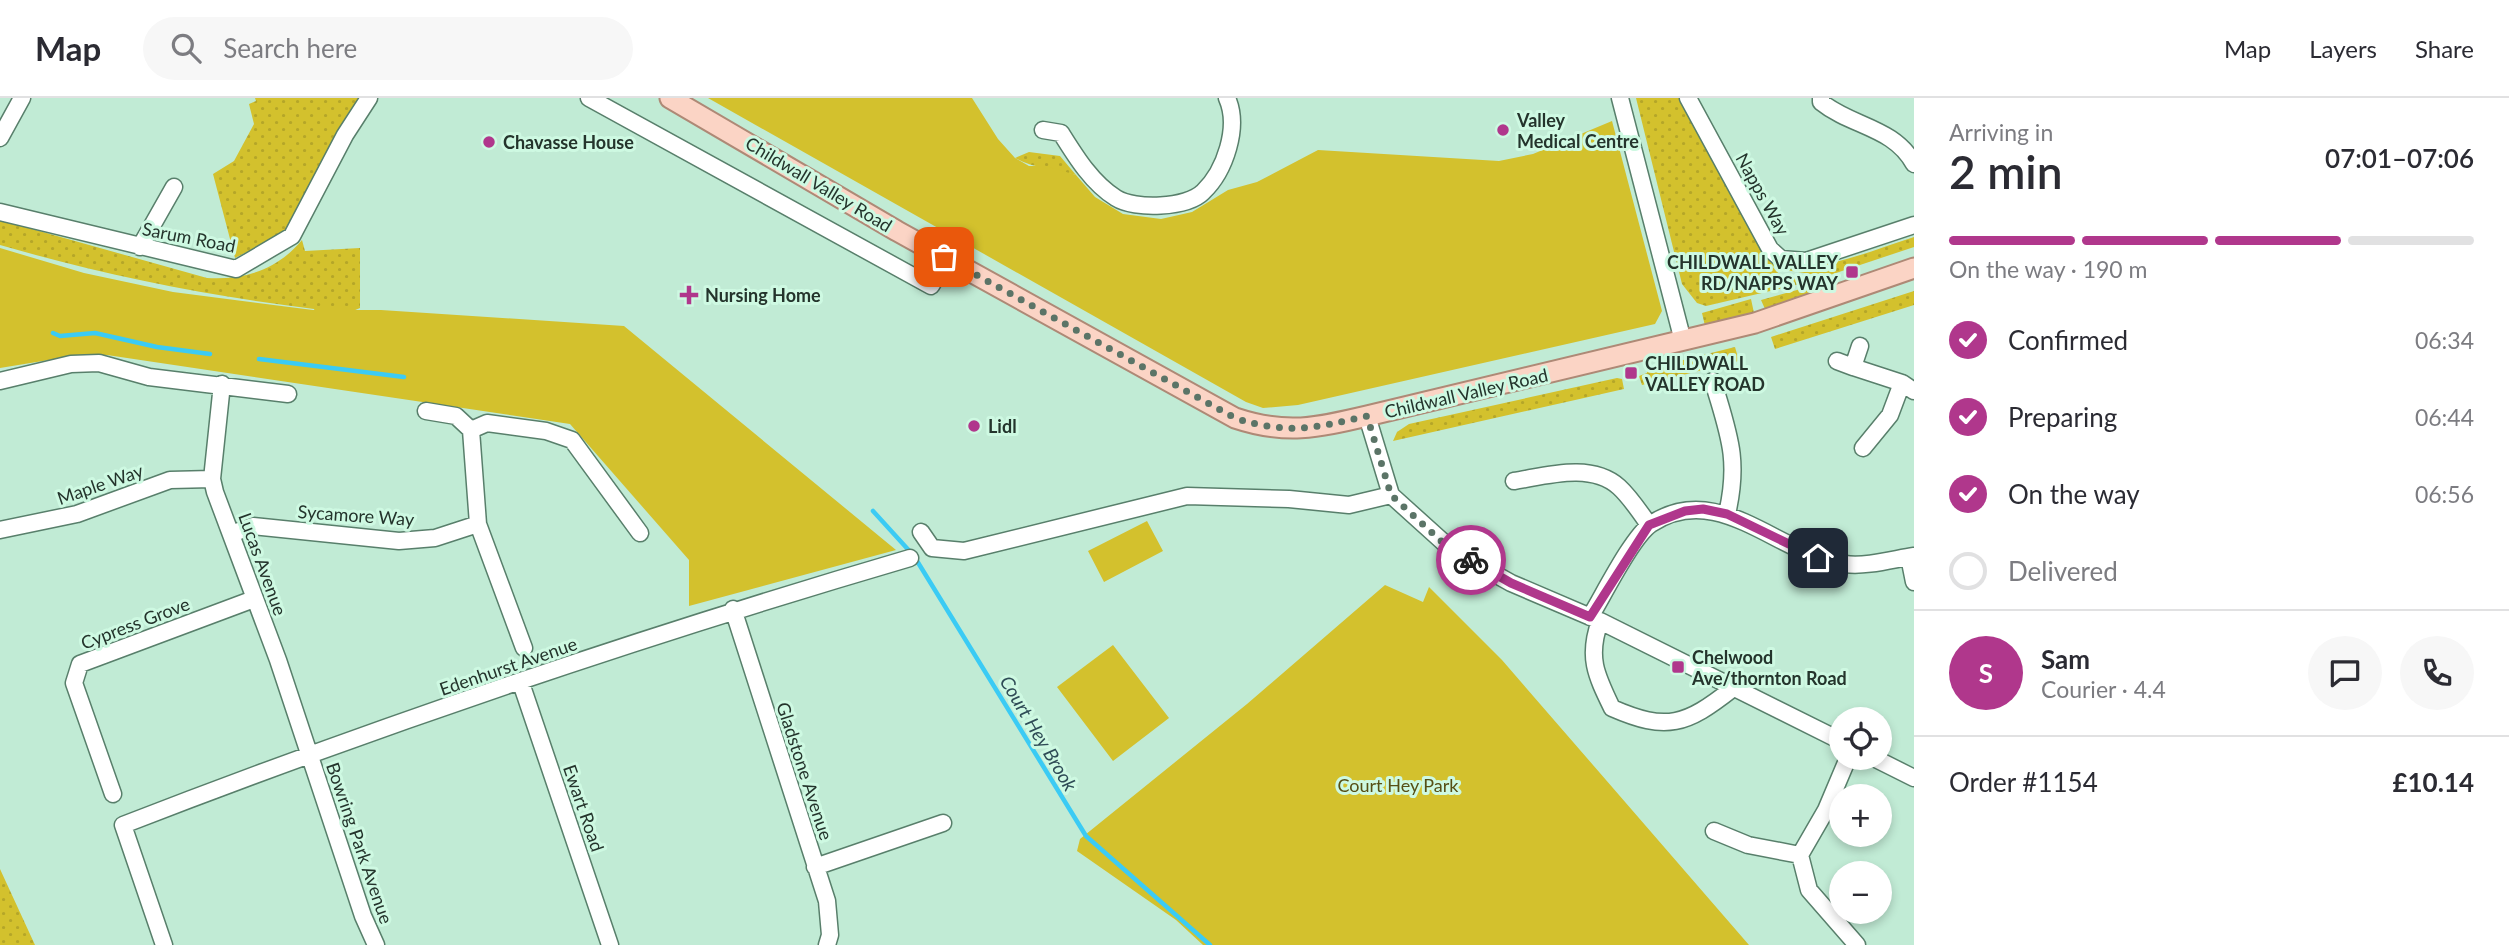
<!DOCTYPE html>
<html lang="en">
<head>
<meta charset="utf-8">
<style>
	:root { --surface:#fff; --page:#f7f7f7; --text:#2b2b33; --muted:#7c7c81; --line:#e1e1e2; --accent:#b0378c }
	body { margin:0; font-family:Lato,sans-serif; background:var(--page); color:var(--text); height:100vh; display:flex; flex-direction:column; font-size:26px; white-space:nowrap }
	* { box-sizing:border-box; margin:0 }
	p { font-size:23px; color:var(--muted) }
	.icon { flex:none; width:38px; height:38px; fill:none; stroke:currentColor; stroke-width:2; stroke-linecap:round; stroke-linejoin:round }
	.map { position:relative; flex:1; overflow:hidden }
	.drawer { display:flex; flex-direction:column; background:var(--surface); width:595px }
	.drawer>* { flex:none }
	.buttons { position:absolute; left:1829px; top:609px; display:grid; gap:14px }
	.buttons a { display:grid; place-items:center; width:63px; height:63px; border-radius:50%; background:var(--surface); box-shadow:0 4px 10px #0003; font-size:35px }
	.pin { position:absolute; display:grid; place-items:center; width:60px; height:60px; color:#fff; margin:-30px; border-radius:14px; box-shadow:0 4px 10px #0006 }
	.courier { position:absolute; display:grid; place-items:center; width:70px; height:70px; margin:-35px; border:5px solid #b0378c; border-radius:50%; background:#fff; color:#222; box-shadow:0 2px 9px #0007 }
	.summary em { font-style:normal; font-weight:600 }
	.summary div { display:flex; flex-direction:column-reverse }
	.summary { display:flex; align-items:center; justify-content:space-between; height:119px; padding:0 35px }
	h1 { font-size:46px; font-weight:600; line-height:52px }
	.bar { display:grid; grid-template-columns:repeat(4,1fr); gap:10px 7px; align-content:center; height:84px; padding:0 35px }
	.bar i { height:9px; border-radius:5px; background:var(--line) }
	.bar .active { background:var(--accent) }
	.bar p { grid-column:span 4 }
	.line { display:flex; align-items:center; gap:18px; padding:0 35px; border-top:2px solid var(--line) }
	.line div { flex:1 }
	.round { display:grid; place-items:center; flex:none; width:74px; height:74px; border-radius:37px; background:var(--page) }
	ol { padding:0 35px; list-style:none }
	li { display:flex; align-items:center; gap:21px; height:77px }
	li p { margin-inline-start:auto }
	li .icon { padding:7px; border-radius:50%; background:var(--accent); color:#fff; stroke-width:4 }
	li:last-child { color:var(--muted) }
	li i { width:38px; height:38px; border:4px solid var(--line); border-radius:50% }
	header { display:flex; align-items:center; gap:42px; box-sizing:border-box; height:98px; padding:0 35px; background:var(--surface); border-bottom:2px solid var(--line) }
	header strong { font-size:33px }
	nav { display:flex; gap:38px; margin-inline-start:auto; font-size:24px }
	.search { width:490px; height:63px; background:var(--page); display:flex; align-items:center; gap:18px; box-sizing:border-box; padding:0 24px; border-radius:38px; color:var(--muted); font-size:26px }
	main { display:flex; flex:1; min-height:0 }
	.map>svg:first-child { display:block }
	.grass { fill:url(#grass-dots) }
	.green { fill:#d3c12d }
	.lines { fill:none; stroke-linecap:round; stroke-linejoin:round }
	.stream { stroke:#3bcbf4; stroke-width:4.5 }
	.minor-casing { stroke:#587f6b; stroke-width:19 }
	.major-casing { stroke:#ae8976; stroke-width:23 }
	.minor { stroke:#fff; stroke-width:16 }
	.major { stroke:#fbd4c5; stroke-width:19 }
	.done { stroke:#5b7467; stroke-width:7; stroke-dasharray:0 12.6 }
	.route { stroke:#b0378c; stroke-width:9 }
	.poi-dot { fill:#b0378c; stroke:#cef9e2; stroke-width:2.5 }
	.labels { text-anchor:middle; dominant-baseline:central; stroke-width:6; stroke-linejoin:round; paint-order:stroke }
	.poi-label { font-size:18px; font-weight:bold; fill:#24342c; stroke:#cef9e2; text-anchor:start }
	.street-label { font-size:18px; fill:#24342c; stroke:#cef9e2 }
	.park-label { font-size:18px; fill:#564f14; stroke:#cef9e2 }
	.water-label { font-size:19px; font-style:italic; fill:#2f4c56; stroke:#cef9e2 }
</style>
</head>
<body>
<header>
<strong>Map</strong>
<div class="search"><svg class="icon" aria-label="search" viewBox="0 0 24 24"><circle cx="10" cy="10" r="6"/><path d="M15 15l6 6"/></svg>Search here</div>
<nav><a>Map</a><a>Layers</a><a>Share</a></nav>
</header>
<main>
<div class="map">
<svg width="1914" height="847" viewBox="0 0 1914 847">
	<defs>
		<pattern id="grass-dots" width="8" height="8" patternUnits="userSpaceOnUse" patternTransform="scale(1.75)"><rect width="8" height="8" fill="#d3c12d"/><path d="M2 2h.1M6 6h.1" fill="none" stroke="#b5a628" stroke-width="1.8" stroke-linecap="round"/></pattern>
	</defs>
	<rect width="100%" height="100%" fill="#c1ebd5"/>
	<path class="grass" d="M255,0H360L295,120L284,135L235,160L213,76L234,63L254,26L249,6L256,3Z
		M1636,0H1679L1765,155L1776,165L1773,169C1781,182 1796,179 1810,180L1813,183L1706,208L1697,205L1682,186Z
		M1029,54L1060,58L1076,77C1056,72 1033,70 1015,60Z
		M0,122L207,180C245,182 277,172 302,142L305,153L360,150V210L320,227L314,211C208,198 103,177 0,147Z
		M1914,139V149L1818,181L1811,176L1779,171L1780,168C1827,173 1870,153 1914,139Z
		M1833,182V191L1765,211L1761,202Z
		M1914,193V207L1775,251L1771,239Z
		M1751,201L1754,215L1705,228L1702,215Z
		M1735,249L1739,263L1642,287L1639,278L1647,275V271Z
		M1617,280L1622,281L1624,291L1393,343L1397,334L1409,326Z
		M0,771L35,847H0Z"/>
	<path class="green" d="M708,0H972L998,41L1015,60L1029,68H1046L1076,77L1095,99L1123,116L1161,121L1192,114L1228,92L1257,84L1318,52L1499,63L1533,56L1612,23L1662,213L1655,226L1298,307L1263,310L1246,304Z
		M0,150L84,175L173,194L313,212H381L624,228L896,452L689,508V462L570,326L107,257L67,259L0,270Z
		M1147,423L1163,453L1104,484L1088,453Z
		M1385,487L1423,504L1429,489L1502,562L1749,847H1203L1176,822L1077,753L1080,741L1247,606Z
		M1113,547L1169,620L1113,663L1057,589Z"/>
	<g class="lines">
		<path class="stream" d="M53,235L60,238L95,235L157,249L210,256
			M259,261L404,279
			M873,413L914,458L1086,738L1210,847"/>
		<defs>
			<path id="minor" d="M589,0L931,188L947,161
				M1620,0L1683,243
				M1688,0L1770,151L1781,161L1806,163L1914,127
				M1821,0V4C1852,29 1894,29 1914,66
				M1043,32L1061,35C1076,59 1092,85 1116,100C1135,112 1187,110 1203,94C1225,73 1240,29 1227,0
				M0,40L22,0
				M0,114L236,171L292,138L345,37L369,0
				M140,149L174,89
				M1837,263L1853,269L1860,248
				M1853,269L1902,285L1914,293
				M0,283L71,266L99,265L149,279L288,296
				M1713,283C1728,335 1740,360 1727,416
				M222,286L212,381L215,394L278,562L363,818L376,847
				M426,313L456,318L471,332
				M1367,318L1391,397L1452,452L1511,485L1600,523L1841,643
				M1863,350L1890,317L1902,285
				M1514,383C1546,378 1591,364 1619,389C1630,399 1640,414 1649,427
				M0,432L77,416L170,382L212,381
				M921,434L932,450L964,453L1187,398L1289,401L1349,407L1391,397
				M231,436L253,428L399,443L435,440L478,426
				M1909,459L1914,484
				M733,511L827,803L830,837L827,847
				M1590,519C1603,498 1632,439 1651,426C1719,381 1779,458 1845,466C1866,469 1894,461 1914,458
				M1600,523C1587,559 1596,577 1612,610C1667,634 1686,627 1732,591
				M524,550L478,426L471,332L487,325L546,333L572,342L640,435
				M521,585L610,847
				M1848,660L1826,712L1800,757L1809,792L1857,847
				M1874,660L1914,680
				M113,696L74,585L80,566L254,501
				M1714,733L1748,747L1800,757
				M815,769L943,725
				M164,847L123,727C381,627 644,538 910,460"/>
			<path id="major" d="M670,0L897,133L1235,320C1286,337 1316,330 1367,318L1755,225L1914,170"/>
		</defs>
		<use href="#minor" class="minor-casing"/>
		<use href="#major" class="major-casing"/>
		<use href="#minor" class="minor"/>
		<use href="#major" class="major"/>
	</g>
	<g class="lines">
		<path class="done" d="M944,159L1235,320C1286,337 1316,330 1367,318L1391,397L1451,452L1471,462"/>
		<path class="route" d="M1471,462L1511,485L1590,519L1649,427L1685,413L1703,411L1727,416L1818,460"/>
	</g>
	<g class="poi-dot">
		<circle cx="1503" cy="32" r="7"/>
		<circle cx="489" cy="44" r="7"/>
		<rect x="1845" y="167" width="14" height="14" rx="3.5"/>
		<path d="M685.5 186.5h7v7h7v7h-7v7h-7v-7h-7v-7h7z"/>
		<rect x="1624" y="268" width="14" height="14" rx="3.5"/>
		<circle cx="974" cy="328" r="7"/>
		<rect x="1671" y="562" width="14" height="14" rx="3.5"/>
	</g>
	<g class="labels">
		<g class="poi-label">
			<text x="1517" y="22">Valley<tspan x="1517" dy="21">Medical Centre</tspan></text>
			<text x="503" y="44">Chavasse House</text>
			<text x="1838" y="164" text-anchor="end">CHILDWALL VALLEY<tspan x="1838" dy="21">RD/NAPPS WAY</tspan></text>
			<text x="705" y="197">Nursing Home</text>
			<text x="1645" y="265">CHILDWALL<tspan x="1645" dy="21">VALLEY ROAD</tspan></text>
			<text x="988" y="328">Lidl</text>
			<text x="1692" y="559">Chelwood<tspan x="1692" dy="21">Ave/thornton Road</tspan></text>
		</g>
		<g class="street-label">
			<text transform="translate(819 86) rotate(31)">Childwall Valley Road</text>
			<text transform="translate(1763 96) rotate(61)">Napps Way</text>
			<text transform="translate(189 139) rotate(11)">Sarum Road</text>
			<text transform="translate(1466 295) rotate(-13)">Childwall Valley Road</text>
			<text transform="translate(100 386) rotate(-19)">Maple Way</text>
			<text transform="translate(356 417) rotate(4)">Sycamore Way</text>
			<text transform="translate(263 466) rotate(70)">Lucas Avenue</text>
			<text transform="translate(135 525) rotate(-21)">Cypress Grove</text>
			<text transform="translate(508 568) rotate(-19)">Edenhurst Avenue</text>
			<text transform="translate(805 673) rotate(72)">Gladstone Avenue</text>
			<text transform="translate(584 710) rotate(71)">Ewart Road</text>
			<text transform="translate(360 745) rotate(71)">Bowring Park Avenue</text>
		</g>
		<g class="park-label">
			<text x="1398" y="687">Court Hey Park</text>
		</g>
		<g class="water-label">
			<text transform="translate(1039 635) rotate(59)">Court Hey Brook</text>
		</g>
	</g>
</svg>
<div class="buttons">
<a><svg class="icon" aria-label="locate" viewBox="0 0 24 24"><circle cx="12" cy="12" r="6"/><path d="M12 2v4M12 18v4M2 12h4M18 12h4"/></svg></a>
<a>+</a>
<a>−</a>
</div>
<div class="pin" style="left:944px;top:159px;background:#ea580c"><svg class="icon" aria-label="bag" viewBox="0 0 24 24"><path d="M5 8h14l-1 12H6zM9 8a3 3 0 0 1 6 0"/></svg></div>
<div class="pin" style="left:1818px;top:460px;background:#1f2937"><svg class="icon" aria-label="home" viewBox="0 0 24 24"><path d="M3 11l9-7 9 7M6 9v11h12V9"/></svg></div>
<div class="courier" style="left:1471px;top:462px"><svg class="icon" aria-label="bike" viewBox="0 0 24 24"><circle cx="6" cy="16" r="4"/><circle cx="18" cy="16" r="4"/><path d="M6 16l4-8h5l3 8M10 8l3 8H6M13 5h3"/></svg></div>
</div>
<section class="drawer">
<div class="summary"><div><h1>2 min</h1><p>Arriving in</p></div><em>07:01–07:06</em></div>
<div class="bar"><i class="active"></i><i class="active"></i><i class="active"></i><i></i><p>On the way · 190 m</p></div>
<ol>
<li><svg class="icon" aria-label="check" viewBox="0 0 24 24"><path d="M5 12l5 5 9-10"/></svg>Confirmed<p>06:34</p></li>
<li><svg class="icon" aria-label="check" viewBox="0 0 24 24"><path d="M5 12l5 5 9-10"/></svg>Preparing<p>06:44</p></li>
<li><svg class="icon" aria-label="check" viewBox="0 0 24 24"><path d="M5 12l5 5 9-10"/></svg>On the way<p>06:56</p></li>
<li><i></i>Delivered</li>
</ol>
<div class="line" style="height:126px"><b class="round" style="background:var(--accent);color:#fff">S</b><div><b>Sam</b><p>Courier · 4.4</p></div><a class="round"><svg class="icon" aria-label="chat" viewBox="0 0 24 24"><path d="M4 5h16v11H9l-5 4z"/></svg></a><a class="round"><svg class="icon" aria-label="phone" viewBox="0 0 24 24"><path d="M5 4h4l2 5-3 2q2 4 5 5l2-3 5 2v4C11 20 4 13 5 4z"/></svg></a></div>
<div class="line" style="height:91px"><div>Order #1154</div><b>£10.14</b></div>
</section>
</main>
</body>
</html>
